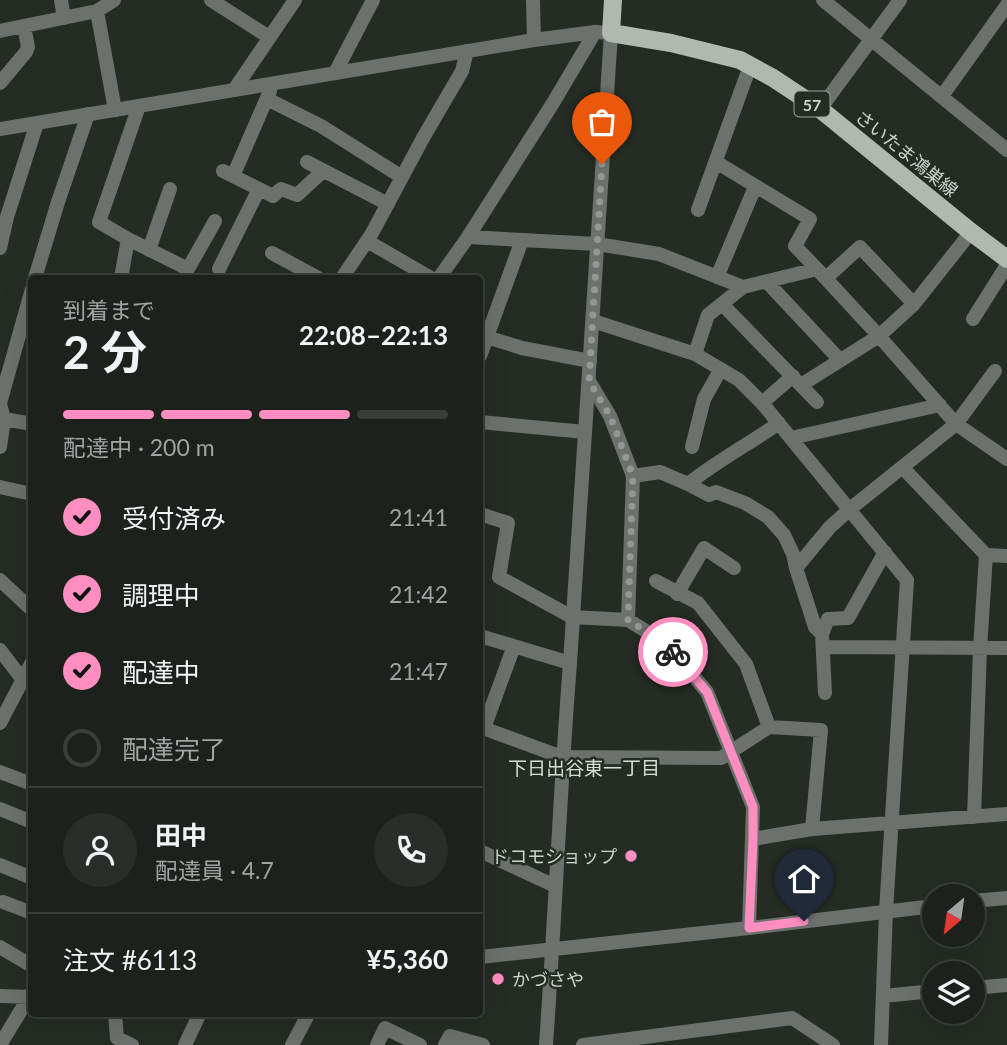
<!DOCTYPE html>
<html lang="ja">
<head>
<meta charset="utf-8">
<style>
	:root { --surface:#1c211b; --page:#292e28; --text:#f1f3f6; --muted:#a0a3a3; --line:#3a3e3a; --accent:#fd8ebf }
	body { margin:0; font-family:Lato,"Noto Sans JP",sans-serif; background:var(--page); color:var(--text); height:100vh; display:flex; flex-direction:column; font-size:26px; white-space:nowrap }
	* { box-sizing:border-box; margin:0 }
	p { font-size:23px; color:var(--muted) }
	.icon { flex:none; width:38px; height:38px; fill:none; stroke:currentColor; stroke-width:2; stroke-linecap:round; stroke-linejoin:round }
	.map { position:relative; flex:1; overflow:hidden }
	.panel { position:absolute; left:28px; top:275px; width:455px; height:742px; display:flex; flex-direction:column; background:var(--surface); border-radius:7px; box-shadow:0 7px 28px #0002,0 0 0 2px var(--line) }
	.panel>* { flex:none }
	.needle { width:46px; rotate:209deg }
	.controls { position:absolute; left:922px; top:884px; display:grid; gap:14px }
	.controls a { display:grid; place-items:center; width:63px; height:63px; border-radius:50%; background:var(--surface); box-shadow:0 7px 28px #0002,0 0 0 2px var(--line); font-size:35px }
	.pin { position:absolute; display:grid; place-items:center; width:60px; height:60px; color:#fff; margin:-72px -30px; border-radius:50% 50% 50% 0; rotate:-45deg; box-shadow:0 0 7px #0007 }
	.pin .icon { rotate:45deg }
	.courier { position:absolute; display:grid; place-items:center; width:70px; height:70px; margin:-35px; border:5px solid #fd8ebf; border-radius:50%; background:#fff; color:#222; box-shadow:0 2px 9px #0007 }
	.overview em { font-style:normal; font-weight:700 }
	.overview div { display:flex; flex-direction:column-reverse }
	.overview { display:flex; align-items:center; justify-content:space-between; height:119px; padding:0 35px }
	h1 { font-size:46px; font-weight:700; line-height:52px }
	.bar { display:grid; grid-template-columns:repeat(4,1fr); gap:10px 7px; align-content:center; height:84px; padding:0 35px }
	.bar i { height:9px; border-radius:5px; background:var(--line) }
	.bar .current { background:var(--accent) }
	.bar p { grid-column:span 4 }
	.line { display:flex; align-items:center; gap:18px; padding:0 35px; border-top:2px solid var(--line) }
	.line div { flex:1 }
	.round { display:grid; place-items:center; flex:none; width:74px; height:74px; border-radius:37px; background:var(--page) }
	ol { padding:0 35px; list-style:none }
	li { display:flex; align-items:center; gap:21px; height:77px }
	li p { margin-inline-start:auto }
	li .icon { padding:7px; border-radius:50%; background:var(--accent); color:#111; stroke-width:4 }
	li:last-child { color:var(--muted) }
	li i { width:38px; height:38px; border:4px solid var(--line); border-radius:50% }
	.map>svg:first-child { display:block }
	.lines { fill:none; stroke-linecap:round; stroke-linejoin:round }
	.minor { stroke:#6d716d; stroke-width:14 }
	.tertiary { stroke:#6d716d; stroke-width:14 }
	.primary { stroke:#b1b8b0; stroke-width:18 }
	.done { stroke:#939992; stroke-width:7; stroke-dasharray:0 12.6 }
	.route { stroke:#fd8ebf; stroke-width:9 }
	.poi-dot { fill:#fd8ebf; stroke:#252c24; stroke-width:2.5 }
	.labels { text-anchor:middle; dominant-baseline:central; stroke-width:5; stroke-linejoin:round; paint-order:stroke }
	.shield { fill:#252c24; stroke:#9ba19b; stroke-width:2 }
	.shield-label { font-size:16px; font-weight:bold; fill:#ced3ce }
	.street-label { font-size:18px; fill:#ced3ce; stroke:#252c24 }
	.poi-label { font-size:18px; fill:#ced3ce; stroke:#252c24; text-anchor:end }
	.neighbourhood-label { font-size:19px; fill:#d4ddd3; stroke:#252c24 }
</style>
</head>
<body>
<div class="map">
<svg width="1007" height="1045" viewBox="0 0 1007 1045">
	<rect width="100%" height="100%" fill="#252c24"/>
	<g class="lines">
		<path class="minor" d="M61,0L64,18
			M211,0L269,37
			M823,0L1007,150
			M97,11L115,110
			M0,31L97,11L114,0
			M335,73L373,0
			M0,83L26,52L28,47L24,26
			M234,90L295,0
			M942,96L1007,5
			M267,99L321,126L402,177
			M139,106L99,222L128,239L188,269L215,221
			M820,109L900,0
			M307,162L388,204
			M716,162L810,219L795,246L817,269
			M223,171L273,196L281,189L297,195L323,171
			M233,176L270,91
			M698,210L750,66
			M468,237L597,244L659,254L743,287
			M367,241L431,278
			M0,248L7,217L37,123
			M149,250L170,189
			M272,253L318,278
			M219,269L259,189
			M717,277L755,187
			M35,278L58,202L88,114
			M121,278L128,239
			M342,278L371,235L423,138L462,71L467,51
			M439,278L468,237L553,103L595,32
			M826,278L860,247L914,304
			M767,282L840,360
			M722,304L817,402
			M973,319L1007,265
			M593,321L695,354L739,380L762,403L907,580L886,911L881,1045
			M480,335L522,348L590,361
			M695,354L708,315L743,287L817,269L879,336L956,424L1007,459
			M480,356L522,240
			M589,381L610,416L633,476L628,620
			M801,385L879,336L914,304L971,232
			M0,403L32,289
			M762,403L793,376
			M0,404L4,419L0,447
			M4,419L32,424
			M480,422L585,432
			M791,438L940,405
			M692,447L704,399L721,369
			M902,467L986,555L980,649L974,817
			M633,476L660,472L688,484C717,461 749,444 779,423
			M688,484L709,495L716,492L745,503L768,517L784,535L793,554L796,568L815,627L822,634
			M0,487L32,494
			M480,514L508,523L499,577L572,617L628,620L667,644L707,692L753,807L749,928
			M986,555L1007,556
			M796,568L830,527L850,509L956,424L995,371
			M0,580L32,610
			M656,581L698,603L746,664L769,727
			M677,594L704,548L734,568
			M480,636L570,663
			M824,647L1007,648
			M0,650L23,680
			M825,693L822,634L828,619L848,618L885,552
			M0,723L32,662
			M480,727L562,757L721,758L769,727L821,730L812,829
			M484,728L514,646
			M0,772L32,784
			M0,809L32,822
			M753,839L812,829L1007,814
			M480,851L555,886
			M0,865L32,878
			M3,902L32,913
			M0,947L32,966
			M973,988L1007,985
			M0,996L32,997
			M883,996L934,991
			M115,1013L117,1038L132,1045
			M0,1045L32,992
			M185,1045L200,1013
			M292,1045L309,1013
			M377,1045L385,1028L420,1045
			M445,1045L450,1036L483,1045
			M583,1045L792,1018L833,1045"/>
		<path class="tertiary" d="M533,0L534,40
			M0,129L534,40L595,32L611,33L570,663C560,790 555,918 546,1045
			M973,901L1007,898
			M480,957L749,928L934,906"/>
		<path class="primary" d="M613,0L611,33L671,43L740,60L773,78L820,109L971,232L1007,259"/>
	</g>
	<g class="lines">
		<path class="done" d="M602,164L589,381L610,416L633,476L628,620L667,644L673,652"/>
		<path class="route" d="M673,652L707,692L753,807V839L749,928L804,921"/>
	</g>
	<g class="poi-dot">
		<circle cx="631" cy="856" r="7"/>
		<circle cx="498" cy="979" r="7"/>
	</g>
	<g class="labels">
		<rect class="shield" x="794.5" y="91.5" width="35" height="25" rx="5"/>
		<g class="shield-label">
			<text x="812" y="104">57</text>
		</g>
		<g class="street-label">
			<text transform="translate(907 153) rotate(39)">さいたま鴻巣線</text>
		</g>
		<g class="poi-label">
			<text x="617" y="856">ドコモショップ</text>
			<text x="512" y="979" text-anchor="start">かづさや</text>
		</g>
		<g class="neighbourhood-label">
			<text x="584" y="767">下日出谷東一丁目</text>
		</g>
	</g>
</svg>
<div class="controls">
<a><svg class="needle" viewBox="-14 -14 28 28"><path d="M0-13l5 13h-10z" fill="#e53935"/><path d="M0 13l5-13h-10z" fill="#a0a3a3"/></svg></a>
<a><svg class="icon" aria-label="layers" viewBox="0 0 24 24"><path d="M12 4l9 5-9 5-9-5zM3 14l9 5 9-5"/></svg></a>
</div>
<div class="pin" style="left:602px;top:164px;background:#ea580c"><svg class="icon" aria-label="bag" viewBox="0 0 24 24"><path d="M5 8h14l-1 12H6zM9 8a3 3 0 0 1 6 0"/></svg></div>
<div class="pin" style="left:804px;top:921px;background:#1f2937"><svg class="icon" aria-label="home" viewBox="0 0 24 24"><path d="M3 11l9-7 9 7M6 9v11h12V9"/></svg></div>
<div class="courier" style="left:673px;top:652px"><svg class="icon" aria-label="bike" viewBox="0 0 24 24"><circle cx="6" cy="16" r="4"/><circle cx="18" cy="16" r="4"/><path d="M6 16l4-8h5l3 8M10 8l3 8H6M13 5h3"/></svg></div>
<section class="panel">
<div class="overview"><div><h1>2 分</h1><p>到着まで</p></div><em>22:08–22:13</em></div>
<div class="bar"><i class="current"></i><i class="current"></i><i class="current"></i><i></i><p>配達中 · 200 m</p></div>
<ol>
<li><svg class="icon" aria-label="check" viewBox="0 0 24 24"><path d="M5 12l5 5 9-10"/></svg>受付済み<p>21:41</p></li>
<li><svg class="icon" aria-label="check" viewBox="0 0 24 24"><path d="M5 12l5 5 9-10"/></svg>調理中<p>21:42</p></li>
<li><svg class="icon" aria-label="check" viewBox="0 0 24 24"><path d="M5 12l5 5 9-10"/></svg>配達中<p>21:47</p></li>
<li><i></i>配達完了</li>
</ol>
<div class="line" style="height:126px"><a class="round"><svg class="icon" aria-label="person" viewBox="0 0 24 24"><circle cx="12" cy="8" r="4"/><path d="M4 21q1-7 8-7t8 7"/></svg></a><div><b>田中</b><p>配達員 · 4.7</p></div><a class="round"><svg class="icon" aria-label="phone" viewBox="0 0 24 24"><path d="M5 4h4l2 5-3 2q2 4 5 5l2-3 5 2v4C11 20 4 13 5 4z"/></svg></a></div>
<div class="line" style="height:91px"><div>注文 #6113</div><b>¥5,360</b></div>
</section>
</div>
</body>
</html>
